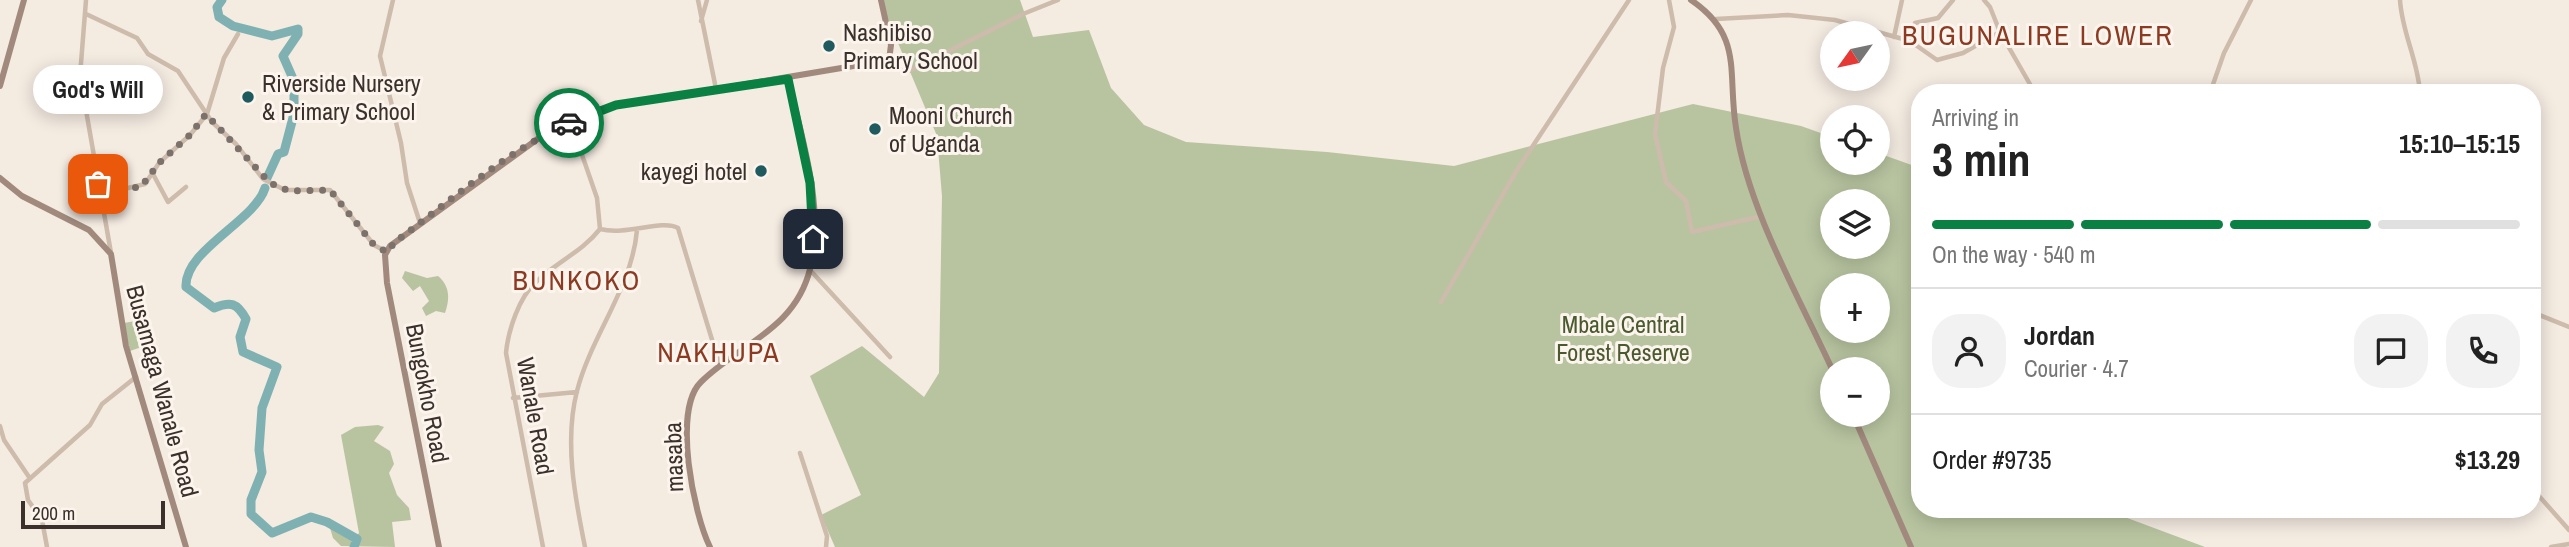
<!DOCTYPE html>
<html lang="en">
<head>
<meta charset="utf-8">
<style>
	:root { --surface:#fff; --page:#f2f2f2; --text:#222; --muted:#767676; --line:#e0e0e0; --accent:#0b8043 }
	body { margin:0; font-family:"Archivo Narrow",sans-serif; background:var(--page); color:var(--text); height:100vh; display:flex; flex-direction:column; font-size:26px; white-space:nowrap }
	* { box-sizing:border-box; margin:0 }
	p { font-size:23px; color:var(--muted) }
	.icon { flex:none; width:38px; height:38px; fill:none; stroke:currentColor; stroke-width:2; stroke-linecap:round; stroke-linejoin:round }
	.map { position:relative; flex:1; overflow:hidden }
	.panel { position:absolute; left:1911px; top:84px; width:630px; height:434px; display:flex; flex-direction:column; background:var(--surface); border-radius:28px; box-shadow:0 4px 18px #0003 }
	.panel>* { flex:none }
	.needle { width:46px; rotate:237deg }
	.buttons { position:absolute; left:1820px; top:21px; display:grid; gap:14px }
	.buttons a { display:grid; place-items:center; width:70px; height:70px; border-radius:50%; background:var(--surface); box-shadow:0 4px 18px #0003; font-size:35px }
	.scale { position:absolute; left:21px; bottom:18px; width:144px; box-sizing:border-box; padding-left:7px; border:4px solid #3b302b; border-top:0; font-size:19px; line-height:24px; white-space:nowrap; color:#3b302b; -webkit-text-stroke:5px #fbf5ee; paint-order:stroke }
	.pin { position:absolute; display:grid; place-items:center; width:60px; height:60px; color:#fff; margin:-30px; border-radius:14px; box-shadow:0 4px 10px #0006 }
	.courier { position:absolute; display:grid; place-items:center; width:70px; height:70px; margin:-35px; border:5px solid #0b8043; border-radius:50%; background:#fff; color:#222; box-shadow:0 2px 9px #0007 }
	.bubble { position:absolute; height:49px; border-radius:24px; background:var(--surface); box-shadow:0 4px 18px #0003; font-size:23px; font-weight:700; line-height:49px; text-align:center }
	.overview em { font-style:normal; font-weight:700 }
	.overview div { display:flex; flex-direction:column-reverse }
	.overview { display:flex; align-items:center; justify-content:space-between; height:119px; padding:0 21px }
	h1 { font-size:46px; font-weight:700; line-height:52px }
	.bar { display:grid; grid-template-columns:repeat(4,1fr); gap:10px 7px; align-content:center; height:84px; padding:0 21px }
	.bar i { height:9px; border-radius:5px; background:var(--line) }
	.bar .selected { background:var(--accent) }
	.bar p { grid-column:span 4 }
	.line { display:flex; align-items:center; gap:18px; padding:0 21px; border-top:2px solid var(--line) }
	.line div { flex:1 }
	.round { display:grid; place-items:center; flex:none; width:74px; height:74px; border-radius:28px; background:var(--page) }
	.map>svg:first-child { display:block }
	.green { fill:#b8c4a0; fill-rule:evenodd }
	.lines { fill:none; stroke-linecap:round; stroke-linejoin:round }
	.river { stroke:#7fb0b2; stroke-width:9 }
	.street { stroke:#cdbbac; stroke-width:4.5 }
	.secondary { stroke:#a18a7d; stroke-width:6 }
	.done { stroke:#7c716b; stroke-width:7; stroke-dasharray:0 12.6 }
	.route { stroke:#0b8043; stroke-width:9 }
	.poi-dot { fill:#1f5a5e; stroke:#fbf5ee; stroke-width:2.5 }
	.labels { text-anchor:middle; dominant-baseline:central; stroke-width:6; stroke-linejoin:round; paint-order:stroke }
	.poi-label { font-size:24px; fill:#3b302b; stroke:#fbf5ee; text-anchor:start }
	.park-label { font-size:24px; fill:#4a5a2e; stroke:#fbf5ee }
	.street-label { font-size:24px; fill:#3b302b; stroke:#fbf5ee }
	.quarter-label { font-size:28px; letter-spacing:2px; fill:#8c3b22; stroke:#fbf5ee }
</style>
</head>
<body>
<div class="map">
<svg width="2569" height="547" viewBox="0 0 2569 547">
	<rect width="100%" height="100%" fill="#f4ebe1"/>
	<path class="green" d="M880,0H1020L1033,37L1089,30L1111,88L1144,125L1186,142L1327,152L1454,166L1693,104L1801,126L1832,137V163H1878V153L1920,168V509H2117L2122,516L2205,547H835L821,515L861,495L810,376L862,346L924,397L939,373L942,196L937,136ZM1832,201H1878V247H1832ZM1832,285H1878V331H1832ZM1832,369H1878V415H1832Z
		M405,271L427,278L438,276C450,286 450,299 445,313L436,311L426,316L422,308L429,301L420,286L413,291L402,278Z
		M147,319L153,343L130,351L124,323Z
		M378,425L384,427L374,441L390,451L394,464L389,473L397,495L409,508L411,520L392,522L395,547L341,546L333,538L330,528L343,527L356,536L359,533L341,435L355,427Z"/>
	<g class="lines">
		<path class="river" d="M222,0L217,7L219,17L233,26L272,36L298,29V34L283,56L294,81V114L284,152L278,154L267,178
			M265,188C255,221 184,250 186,287L214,308C231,301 237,303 246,319L240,337L243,352L277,367L262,408L259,450L262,472L251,500V514L272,533L311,517L327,522L357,539L354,547"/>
		<path class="street" d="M86,0L80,76L111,253
			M393,0L380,56L401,143L407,183L420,223
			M698,0L716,89
			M1669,0L1674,27L1663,68L1655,134L1666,182L1686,201L1692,232L1762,216
			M1984,0L1990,7L2000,32
			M2400,0C2402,33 2418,60 2420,93
			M86,14L137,38L148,54L178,71L212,122L236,144L263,179L285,190H330L374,245L387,252
			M1716,19L1788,15L1835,20L1910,41L1937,60L1963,53L2000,32L2035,93
			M701,21L707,0
			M1894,37L1902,0
			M1910,41L1915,23L1938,18L1953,0
			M889,60L902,71H909L1023,14L1058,0
			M2210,93L2224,53L2251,0
			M153,174L168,202L186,187
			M98,184L128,188L145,184L159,163L190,135L207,114L224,58L238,34
			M600,229C627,236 661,219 678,228L720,366
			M810,270L890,357
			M1441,302L1517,170L1629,0
			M2532,312L2569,327
			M513,398L577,392
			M0,426L4,440L29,477
			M800,453L827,536L826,547
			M2532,488L2569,530
			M47,547L42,520L28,500L25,483L90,425L102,404L136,377
			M543,547L506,353C508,331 519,297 536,282C556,262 582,252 600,229L597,198L571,123
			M585,547C575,498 564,441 577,391C591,336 632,288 637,230
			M2551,547L2569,544"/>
		<path class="secondary" d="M1691,0C1744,36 1727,72 1736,128C1748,209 1798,295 1832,369
			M0,86L24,0
			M0,178L22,196L89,230L111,254L126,346L186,547
			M1853,415L1911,547
			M439,547L387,283L385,255L390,246L539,138L610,107L889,60L891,45L881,0
			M710,547C694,515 672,410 701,382C739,344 795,330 810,269C825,208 802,138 788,79"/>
	</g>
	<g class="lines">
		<path class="done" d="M98,184L128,188L141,187L159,163L190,135L206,114L270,183L289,191L330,190L374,245L387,252L395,242C450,201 506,152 569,123"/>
		<path class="route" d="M569,123L616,105L788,79L810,183L813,239"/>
	</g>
	<g class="poi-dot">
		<circle cx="829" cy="46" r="7"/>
		<circle cx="248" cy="97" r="7"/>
		<circle cx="875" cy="129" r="7"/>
		<circle cx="761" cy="171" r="7"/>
	</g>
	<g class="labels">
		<g class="poi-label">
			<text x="843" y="32">Nashibiso<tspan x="843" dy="28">Primary School</tspan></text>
			<text x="262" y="83">Riverside Nursery<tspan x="262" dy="28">&amp; Primary School</tspan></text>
			<text x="889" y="115">Mooni Church<tspan x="889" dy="28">of Uganda</tspan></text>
			<text x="747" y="171" text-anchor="end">kayegi hotel</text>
		</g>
		<g class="park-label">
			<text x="1623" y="324">Mbale Central<tspan x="1623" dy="28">Forest Reserve</tspan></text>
		</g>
		<g class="street-label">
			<text transform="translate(163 391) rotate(75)">Busamaga Wanale Road</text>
			<text transform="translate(428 393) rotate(79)">Bungokho Road</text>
			<text transform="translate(536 416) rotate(80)">Wanale Road</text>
			<text transform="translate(673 457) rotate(-92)">masaba</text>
		</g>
		<g class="quarter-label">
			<text x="2038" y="35">BUGUNALIRE LOWER</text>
			<text x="577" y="280">BUNKOKO</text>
			<text x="719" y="352">NAKHUPA</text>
		</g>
	</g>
</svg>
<div class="buttons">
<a><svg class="needle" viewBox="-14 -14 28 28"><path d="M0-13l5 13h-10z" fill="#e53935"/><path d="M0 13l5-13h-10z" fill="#767676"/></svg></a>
<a><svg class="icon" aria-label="locate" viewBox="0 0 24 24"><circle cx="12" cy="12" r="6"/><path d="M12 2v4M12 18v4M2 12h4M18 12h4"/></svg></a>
<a><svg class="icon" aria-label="layers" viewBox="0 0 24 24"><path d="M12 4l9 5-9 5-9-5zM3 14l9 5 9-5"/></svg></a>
<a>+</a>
<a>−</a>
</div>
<div class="scale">200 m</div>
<div class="pin" style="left:98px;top:184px;background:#ea580c"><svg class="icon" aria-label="bag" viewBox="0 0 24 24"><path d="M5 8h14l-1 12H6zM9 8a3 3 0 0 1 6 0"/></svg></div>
<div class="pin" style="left:813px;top:239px;background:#1f2937"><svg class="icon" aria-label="home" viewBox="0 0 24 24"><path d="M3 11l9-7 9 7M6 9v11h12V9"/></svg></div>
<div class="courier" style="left:569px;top:123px"><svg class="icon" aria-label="car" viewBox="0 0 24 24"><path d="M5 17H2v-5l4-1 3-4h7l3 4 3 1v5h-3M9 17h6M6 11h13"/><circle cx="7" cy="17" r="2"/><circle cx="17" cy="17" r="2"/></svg></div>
<div class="bubble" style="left:33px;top:65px;width:130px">God's Will</div>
<section class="panel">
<div class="overview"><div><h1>3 min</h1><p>Arriving in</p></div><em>15:10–15:15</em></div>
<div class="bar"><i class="selected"></i><i class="selected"></i><i class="selected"></i><i></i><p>On the way · 540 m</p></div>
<div class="line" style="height:126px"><a class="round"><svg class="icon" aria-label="person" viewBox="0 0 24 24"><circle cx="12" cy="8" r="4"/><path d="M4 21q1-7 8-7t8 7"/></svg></a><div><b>Jordan</b><p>Courier · 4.7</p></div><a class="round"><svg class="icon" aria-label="chat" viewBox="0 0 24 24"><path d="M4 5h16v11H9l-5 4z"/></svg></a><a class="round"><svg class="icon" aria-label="phone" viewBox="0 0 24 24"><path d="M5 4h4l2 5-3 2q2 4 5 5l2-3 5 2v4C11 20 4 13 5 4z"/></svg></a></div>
<div class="line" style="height:91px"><div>Order #9735</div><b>$13.29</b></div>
</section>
</div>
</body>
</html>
